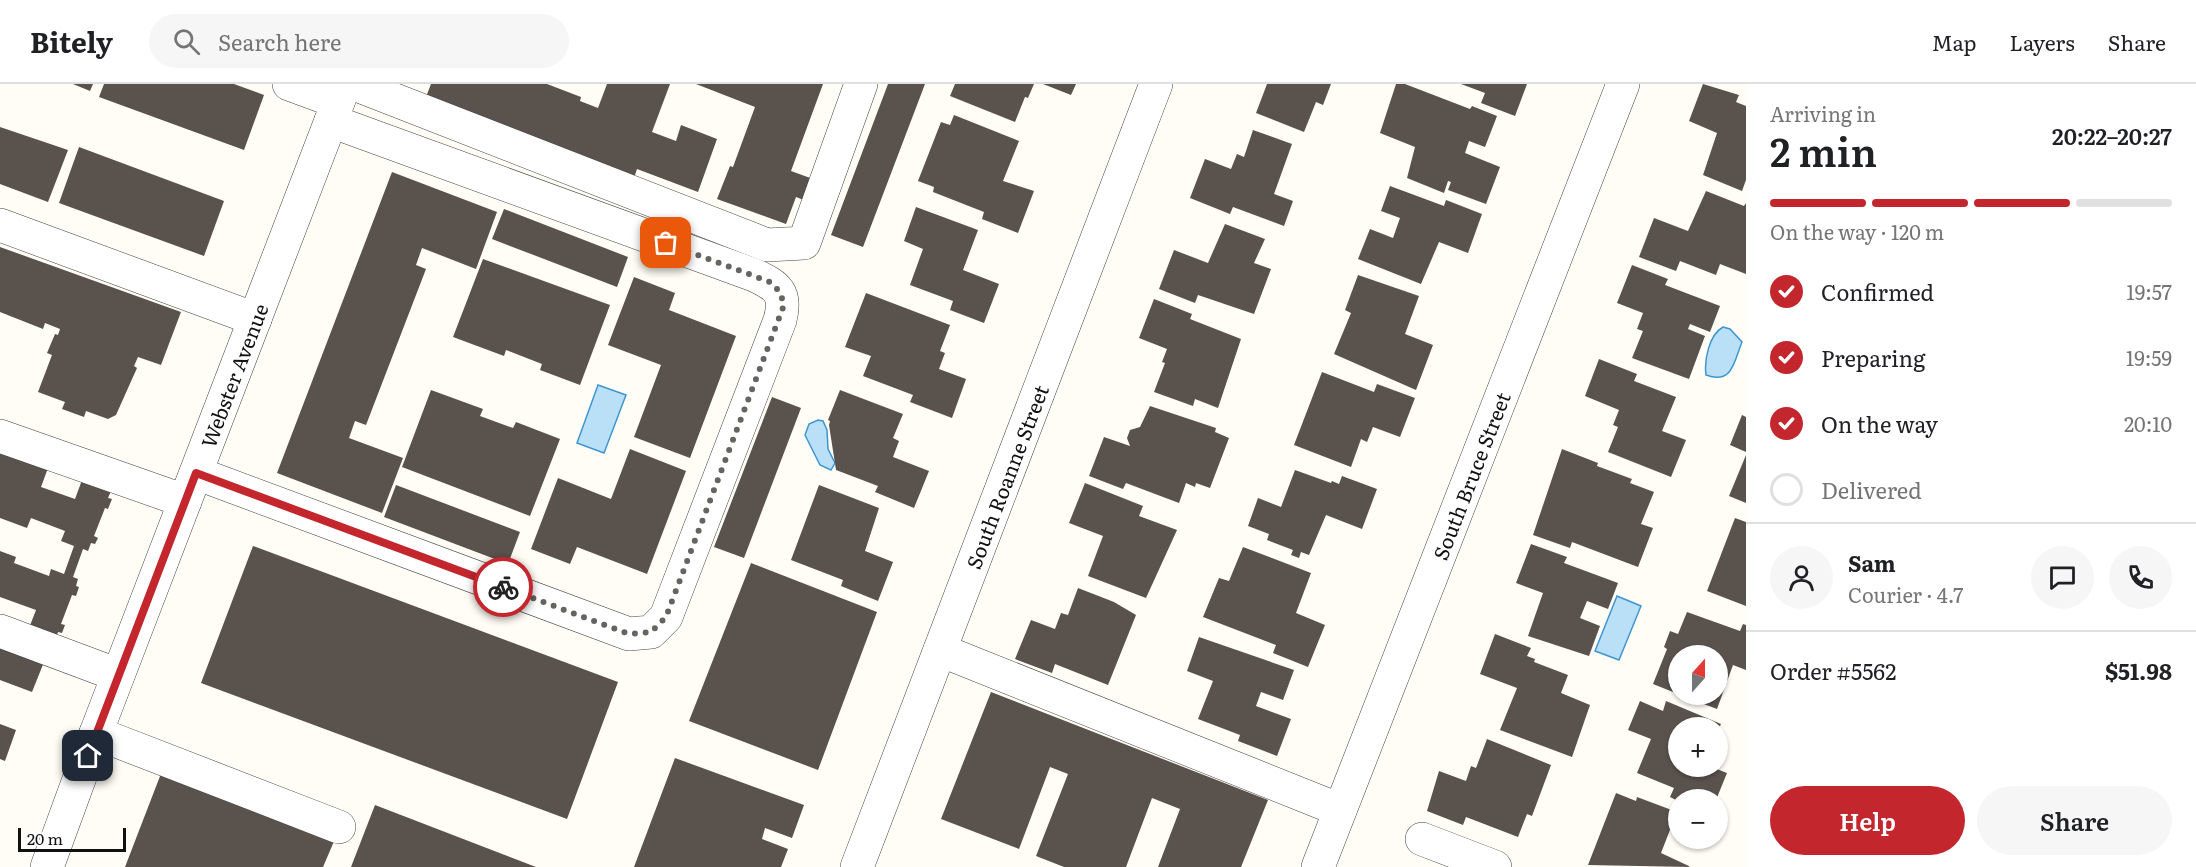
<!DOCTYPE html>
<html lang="en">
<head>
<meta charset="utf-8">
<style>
	:root { --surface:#fff; --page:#f6f6f6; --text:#202124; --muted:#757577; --line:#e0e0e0; --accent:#c4262e }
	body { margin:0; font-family:Literata,serif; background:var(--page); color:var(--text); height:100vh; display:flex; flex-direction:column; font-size:22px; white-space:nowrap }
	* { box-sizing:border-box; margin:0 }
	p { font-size:20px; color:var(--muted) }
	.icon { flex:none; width:33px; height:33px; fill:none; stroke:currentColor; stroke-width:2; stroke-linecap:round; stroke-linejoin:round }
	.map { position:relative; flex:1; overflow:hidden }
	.panel { display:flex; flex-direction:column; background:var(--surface); width:450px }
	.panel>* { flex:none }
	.needle { width:39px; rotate:21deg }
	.controls { position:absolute; left:1668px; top:561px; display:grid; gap:12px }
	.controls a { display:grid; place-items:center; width:60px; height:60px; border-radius:50%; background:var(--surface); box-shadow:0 2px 4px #0004; font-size:30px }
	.scale { position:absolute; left:18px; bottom:15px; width:108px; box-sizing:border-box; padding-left:6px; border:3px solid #111; border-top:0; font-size:16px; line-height:21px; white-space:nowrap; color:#111; -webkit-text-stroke:4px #fff; paint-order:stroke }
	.pin { position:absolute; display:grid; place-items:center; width:51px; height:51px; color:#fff; margin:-26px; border-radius:12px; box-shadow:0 3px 9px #0006 }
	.courier { position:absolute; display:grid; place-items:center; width:60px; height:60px; margin:-30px; border:4px solid #c4262e; border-radius:50%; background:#fff; color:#222; box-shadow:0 2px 8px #0007 }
	.summary em { font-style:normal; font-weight:600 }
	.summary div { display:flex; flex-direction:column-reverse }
	.summary { display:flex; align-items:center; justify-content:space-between; height:102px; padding:0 24px }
	h1 { font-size:39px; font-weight:600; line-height:45px }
	.bar { display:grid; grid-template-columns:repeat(4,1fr); gap:9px 6px; align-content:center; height:72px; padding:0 24px }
	.bar i { height:8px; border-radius:4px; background:var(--line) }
	.bar .selected { background:var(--accent) }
	.bar p { grid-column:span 4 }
	.line { display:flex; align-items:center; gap:15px; padding:0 24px; border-top:2px solid var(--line) }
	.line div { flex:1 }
	.round { display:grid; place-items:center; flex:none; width:63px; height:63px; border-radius:32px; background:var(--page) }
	ol { padding:0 24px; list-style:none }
	li { display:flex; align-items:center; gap:18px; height:66px }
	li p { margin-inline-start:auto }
	li .icon { padding:6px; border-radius:50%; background:var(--accent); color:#fff; stroke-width:4 }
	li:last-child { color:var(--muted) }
	li i { width:33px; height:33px; border:3px solid var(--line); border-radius:50% }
	.primary-button { display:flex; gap:12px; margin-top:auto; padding:12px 24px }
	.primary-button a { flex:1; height:69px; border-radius:36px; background:var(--accent); color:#fff; font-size:24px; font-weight:600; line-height:69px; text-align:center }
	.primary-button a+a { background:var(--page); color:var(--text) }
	header { display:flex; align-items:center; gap:36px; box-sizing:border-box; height:84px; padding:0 30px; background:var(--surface); border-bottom:2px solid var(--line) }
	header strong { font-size:28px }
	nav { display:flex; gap:33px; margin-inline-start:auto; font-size:21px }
	.search { width:420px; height:54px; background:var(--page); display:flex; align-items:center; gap:15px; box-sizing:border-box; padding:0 21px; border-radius:33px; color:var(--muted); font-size:22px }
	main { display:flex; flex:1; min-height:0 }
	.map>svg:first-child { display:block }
	.water { fill:#b9e0f7; stroke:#3f96cf; stroke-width:1.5 }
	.building { fill:#5a524d }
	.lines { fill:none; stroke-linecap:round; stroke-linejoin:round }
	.minor-casing { stroke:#444; stroke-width:34 }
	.minor { stroke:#fff; stroke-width:33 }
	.done { stroke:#646461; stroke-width:6; stroke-dasharray:0 10.8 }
	.route { stroke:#c4262e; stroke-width:8 }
	.labels { text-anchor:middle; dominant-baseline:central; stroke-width:6; stroke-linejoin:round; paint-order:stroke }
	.street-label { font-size:20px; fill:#111; stroke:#fff }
</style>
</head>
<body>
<header>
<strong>Bitely</strong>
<div class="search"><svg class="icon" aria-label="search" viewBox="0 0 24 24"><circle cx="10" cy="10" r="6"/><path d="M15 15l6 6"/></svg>Search here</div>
<nav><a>Map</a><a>Layers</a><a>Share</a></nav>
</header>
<main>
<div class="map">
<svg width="1746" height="783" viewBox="0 0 1746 783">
	<rect width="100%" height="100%" fill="#fffdf5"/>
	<path class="water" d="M1723,243L1730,245L1742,258C1734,277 1733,301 1706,291C1704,276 1709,251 1723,243Z
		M598,301L626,311L604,369L577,359Z
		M818,336L823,337L827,346L828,365L835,379L831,386L820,381L805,351L809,340Z
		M1617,512L1641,522L1619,576L1595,567Z"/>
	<path class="building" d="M73,0H93L90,7Z
		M104,0H234L264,11L244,66L99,13Z
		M431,0H547L581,13L580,17L598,24L607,0H670L652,48L676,57L681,41L717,55L698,108L637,85L633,97L426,13Z
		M696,0H823L791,87L813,95L806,117L796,113L786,140L717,115L730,82L733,83L755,23Z
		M888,0H925L863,163L831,151Z
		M955,0H1034L1028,14L1025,13L1015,38L950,12Z
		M1043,0H1076L1071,11Z
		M1267,0H1331L1323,21L1316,18L1304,48L1256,29Z
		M1396,0H1405L1470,25L1472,22L1497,32L1485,63L1469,57L1465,69L1500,83L1486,120L1448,106L1451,98L1448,97L1444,109L1407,94L1415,63L1380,49Z
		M1461,0H1527L1515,32L1481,19L1485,9Z
		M1703,0L1739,11L1736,18L1746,22V96L1742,107L1703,91L1717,49L1689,37Z
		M954,31L1019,57L1003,97L1034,107L1018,149L982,135L984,128L933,108L934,103L918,97L941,38L950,41Z
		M0,43L68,66L48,118L0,100Z
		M1253,46L1292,60L1274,110L1293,117L1284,142L1233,123L1230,130L1190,114L1205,75L1231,85L1237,70L1244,73Z
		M79,63L224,117L204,172L59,119Z
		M392,88L497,128L476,185L422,164L416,181L426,185L366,341L355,337L349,354L403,374L382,429L277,389Z
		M1390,102L1444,122L1446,116L1482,130L1468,169L1439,158L1421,200L1358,175L1370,145L1393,154L1400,134L1381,127Z
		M1706,107L1744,122L1746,119V190L1720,180L1716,191L1680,177L1676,187L1639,173L1654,134L1688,147Z
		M916,123L978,146L963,186L999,200L984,239L950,226L953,217L910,201L923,165L904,157Z
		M504,125L628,173L617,203L492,155Z
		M1225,140L1265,155L1254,179L1271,185L1254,230L1198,211L1195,219L1159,205L1174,166L1208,179Z
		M0,163L181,228L161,281L138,273L134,282L137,284L116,331L108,335L86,327L84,333L62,325L65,318L38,308L52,271L47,269L55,250L58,251L60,245L45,239L43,245L0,228Z
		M483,175L610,221L580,301L540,286L542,280L506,266L504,272L453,253Z
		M1632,181L1668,195L1665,201L1720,222L1710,248L1690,240L1688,245L1705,252L1689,295L1632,274L1643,247L1637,245L1643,229L1617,219Z
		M1358,191L1419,212L1405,250L1433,261L1416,306L1334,270L1351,229L1345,226Z
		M634,193L675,209L669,226L736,252L690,374L634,353L661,281L608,261Z
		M866,209L950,241L940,267L945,269L939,285L966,295L952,334L910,318L913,311L863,292L871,272L845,263Z
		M1154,215L1192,230L1190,235L1241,255L1218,324L1195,315L1193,322L1154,308L1165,279L1162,278L1167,265L1139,254Z
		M1599,275L1637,290L1634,297L1676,313L1662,347L1686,356L1671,393L1608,368L1618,343L1613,341L1619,326L1585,312Z
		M1322,288L1374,308L1377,300L1415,314L1400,353L1373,343L1367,358L1361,355L1351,383L1294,361Z
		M431,306L483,325L480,332L513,344L516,338L560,355L530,432L402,383Z
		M840,306L903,330L893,354L899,357L893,373L929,387L914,424L875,408L878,402L836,386L829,341L830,337L828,336Z
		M772,313L801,324L744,474L714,463Z
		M1150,322L1216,344L1215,348L1229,354L1210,404L1196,399L1195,403L1186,399L1179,419L1126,399L1123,405L1089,392L1104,353L1130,362L1127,354L1130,346L1140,343Z
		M1742,331L1746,333V368L1730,361Z
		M630,365L686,387L647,490L577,463L570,480L531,465L558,394L611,415Z
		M1562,365L1598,379L1597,382L1632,395L1630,399L1654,408L1641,440L1653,444L1638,483L1572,458L1570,464L1533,451Z
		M0,366L48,384L41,403L75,415L82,396L111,407L108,414L112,415L108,425L105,424L94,452L98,454L95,460L91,459L88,467L83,465L73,493L78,495L76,502L79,503L76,512L72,511L61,540L65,541L62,549L58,548L56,554L29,544L36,526L0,513V467L16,473L14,479L49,492L51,485L64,490L74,462L61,457L65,447L31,434L27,444L0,434Z
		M1746,371V419L1729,412Z
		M1295,386L1331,399L1332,397L1339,400L1342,392L1377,405L1362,445L1326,431L1309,471L1301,468L1299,474L1291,471L1293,466L1267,456L1269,450L1248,442L1258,414L1281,423Z
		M1085,399L1143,422L1139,432L1177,446L1146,514L1088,492L1103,452L1069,439Z
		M396,401L520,448L508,480L384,433Z
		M819,401L879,424L865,467L893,478L878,517L841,502L843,496L791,476Z
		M1735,434L1746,438V522L1707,507Z
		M1531,460L1567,473L1564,479L1618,499L1608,525L1587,517L1580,534L1600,542L1589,572L1528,552L1543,509L1516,499Z
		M253,462L618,598L567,735L201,599Z
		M1243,463L1311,489L1296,529L1325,541L1308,583L1273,569L1276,561L1203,533L1219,494L1229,497Z
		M751,479L877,528L818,686L689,637Z
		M1078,504L1114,518L1136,531L1108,601L1055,580L1052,589L1015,575L1031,536L1055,545L1061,529L1068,531Z
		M1687,528L1740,547L1743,540L1746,541V586L1733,581L1717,625L1680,611L1718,610V572H1678V610L1653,600L1667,565L1664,563L1670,547L1678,550Z
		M1495,550L1531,564L1527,572L1535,575L1534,578L1568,591L1561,609L1590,621L1572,673L1500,646L1517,604L1480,590Z
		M1199,553L1294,586L1283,616L1261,608L1256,622L1291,635L1277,672L1238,657L1240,651L1198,635L1213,597L1187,587Z
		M0,562L44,578L32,608L0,596Z
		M991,608L1268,716L1241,783H1158L1180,725L1152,714L1126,783H1064L1036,772L1068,690L1050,683L1019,765L941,735Z
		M1640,617L1663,627L1666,617L1721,640L1719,644H1678V682H1709L1727,689L1716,716L1678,717L1670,713L1674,704L1637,689L1651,655L1628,646Z
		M0,640L16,646L5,677L0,675Z
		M1487,655L1551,681L1532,732L1527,730L1518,753L1466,733L1463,741L1427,727L1439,687L1466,697L1471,682L1476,684Z
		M675,674L804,721L792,754L765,744L762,755L788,765L781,783H634Z
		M162,687L335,755L323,783H125Z
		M1616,709L1636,717L1637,713L1677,728L1661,769L1691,783L1588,781Z
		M375,721L536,783H351Z"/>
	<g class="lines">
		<defs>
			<g id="minor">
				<path d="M289,0L338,18"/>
				<path d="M354,0L767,161L804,159L861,0"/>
				<path d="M0,141L255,235"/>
				<path d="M0,352L185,417"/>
				<path d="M196,389L629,550L651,548L666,533L780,236C787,209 778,202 754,191L331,37"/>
				<path d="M0,547L118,591"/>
				<path d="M940,566L1340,726"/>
				<path d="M96,649L339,743"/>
				<path d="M1422,755L1495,783"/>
				<path id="s1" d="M47,783L96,649L345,0"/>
				<path id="s2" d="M857,783L1156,0"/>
				<path id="s3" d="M1318,783L1623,0"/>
			</g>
		</defs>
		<use href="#minor" class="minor-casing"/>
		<use href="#minor" class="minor"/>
	</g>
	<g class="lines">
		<path class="done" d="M503,503L629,550L651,548L666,533L784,221L780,208L770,198L666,159"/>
		<path class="route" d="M88,672L196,389L503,503"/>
	</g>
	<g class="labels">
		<g class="street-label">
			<text stroke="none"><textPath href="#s1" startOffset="526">Webster Avenue</textPath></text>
			<text stroke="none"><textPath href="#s3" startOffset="420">South Bruce Street</textPath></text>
			<text stroke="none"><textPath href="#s2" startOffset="418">South Roanne Street</textPath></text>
		</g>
	</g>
</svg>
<div class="controls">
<a><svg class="needle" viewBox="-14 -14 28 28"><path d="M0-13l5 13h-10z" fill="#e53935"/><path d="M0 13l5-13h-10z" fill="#757577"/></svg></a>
<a>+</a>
<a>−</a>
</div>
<div class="scale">20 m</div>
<div class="pin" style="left:666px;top:159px;background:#ea580c"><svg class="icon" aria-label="bag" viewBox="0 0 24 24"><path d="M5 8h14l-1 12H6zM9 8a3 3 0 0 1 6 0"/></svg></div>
<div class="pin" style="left:88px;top:672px;background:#1f2937"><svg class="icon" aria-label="home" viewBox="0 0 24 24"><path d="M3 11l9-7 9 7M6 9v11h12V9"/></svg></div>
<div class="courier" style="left:503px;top:503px"><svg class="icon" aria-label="bike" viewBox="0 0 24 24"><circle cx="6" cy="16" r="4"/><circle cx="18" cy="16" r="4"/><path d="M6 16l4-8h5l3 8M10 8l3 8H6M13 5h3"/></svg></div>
</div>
<section class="panel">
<div class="summary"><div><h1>2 min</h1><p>Arriving in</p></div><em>20:22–20:27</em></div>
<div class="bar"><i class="selected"></i><i class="selected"></i><i class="selected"></i><i></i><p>On the way · 120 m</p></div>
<ol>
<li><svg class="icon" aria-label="check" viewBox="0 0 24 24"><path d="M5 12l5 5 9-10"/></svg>Confirmed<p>19:57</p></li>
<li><svg class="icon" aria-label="check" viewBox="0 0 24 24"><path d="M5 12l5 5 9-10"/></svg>Preparing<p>19:59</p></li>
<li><svg class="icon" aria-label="check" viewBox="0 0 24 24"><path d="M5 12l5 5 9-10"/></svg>On the way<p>20:10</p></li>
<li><i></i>Delivered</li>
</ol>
<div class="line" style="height:108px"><a class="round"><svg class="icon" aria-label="person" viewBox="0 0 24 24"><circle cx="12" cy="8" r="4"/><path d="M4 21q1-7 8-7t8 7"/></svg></a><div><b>Sam</b><p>Courier · 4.7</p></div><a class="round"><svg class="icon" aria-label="chat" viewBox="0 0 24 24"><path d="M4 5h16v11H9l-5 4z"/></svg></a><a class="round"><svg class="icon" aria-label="phone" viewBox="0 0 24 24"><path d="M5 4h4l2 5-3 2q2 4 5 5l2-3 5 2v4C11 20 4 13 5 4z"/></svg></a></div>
<div class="line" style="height:78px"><div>Order #5562</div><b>$51.98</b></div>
<div class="primary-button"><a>Help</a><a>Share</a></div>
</section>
</main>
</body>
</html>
